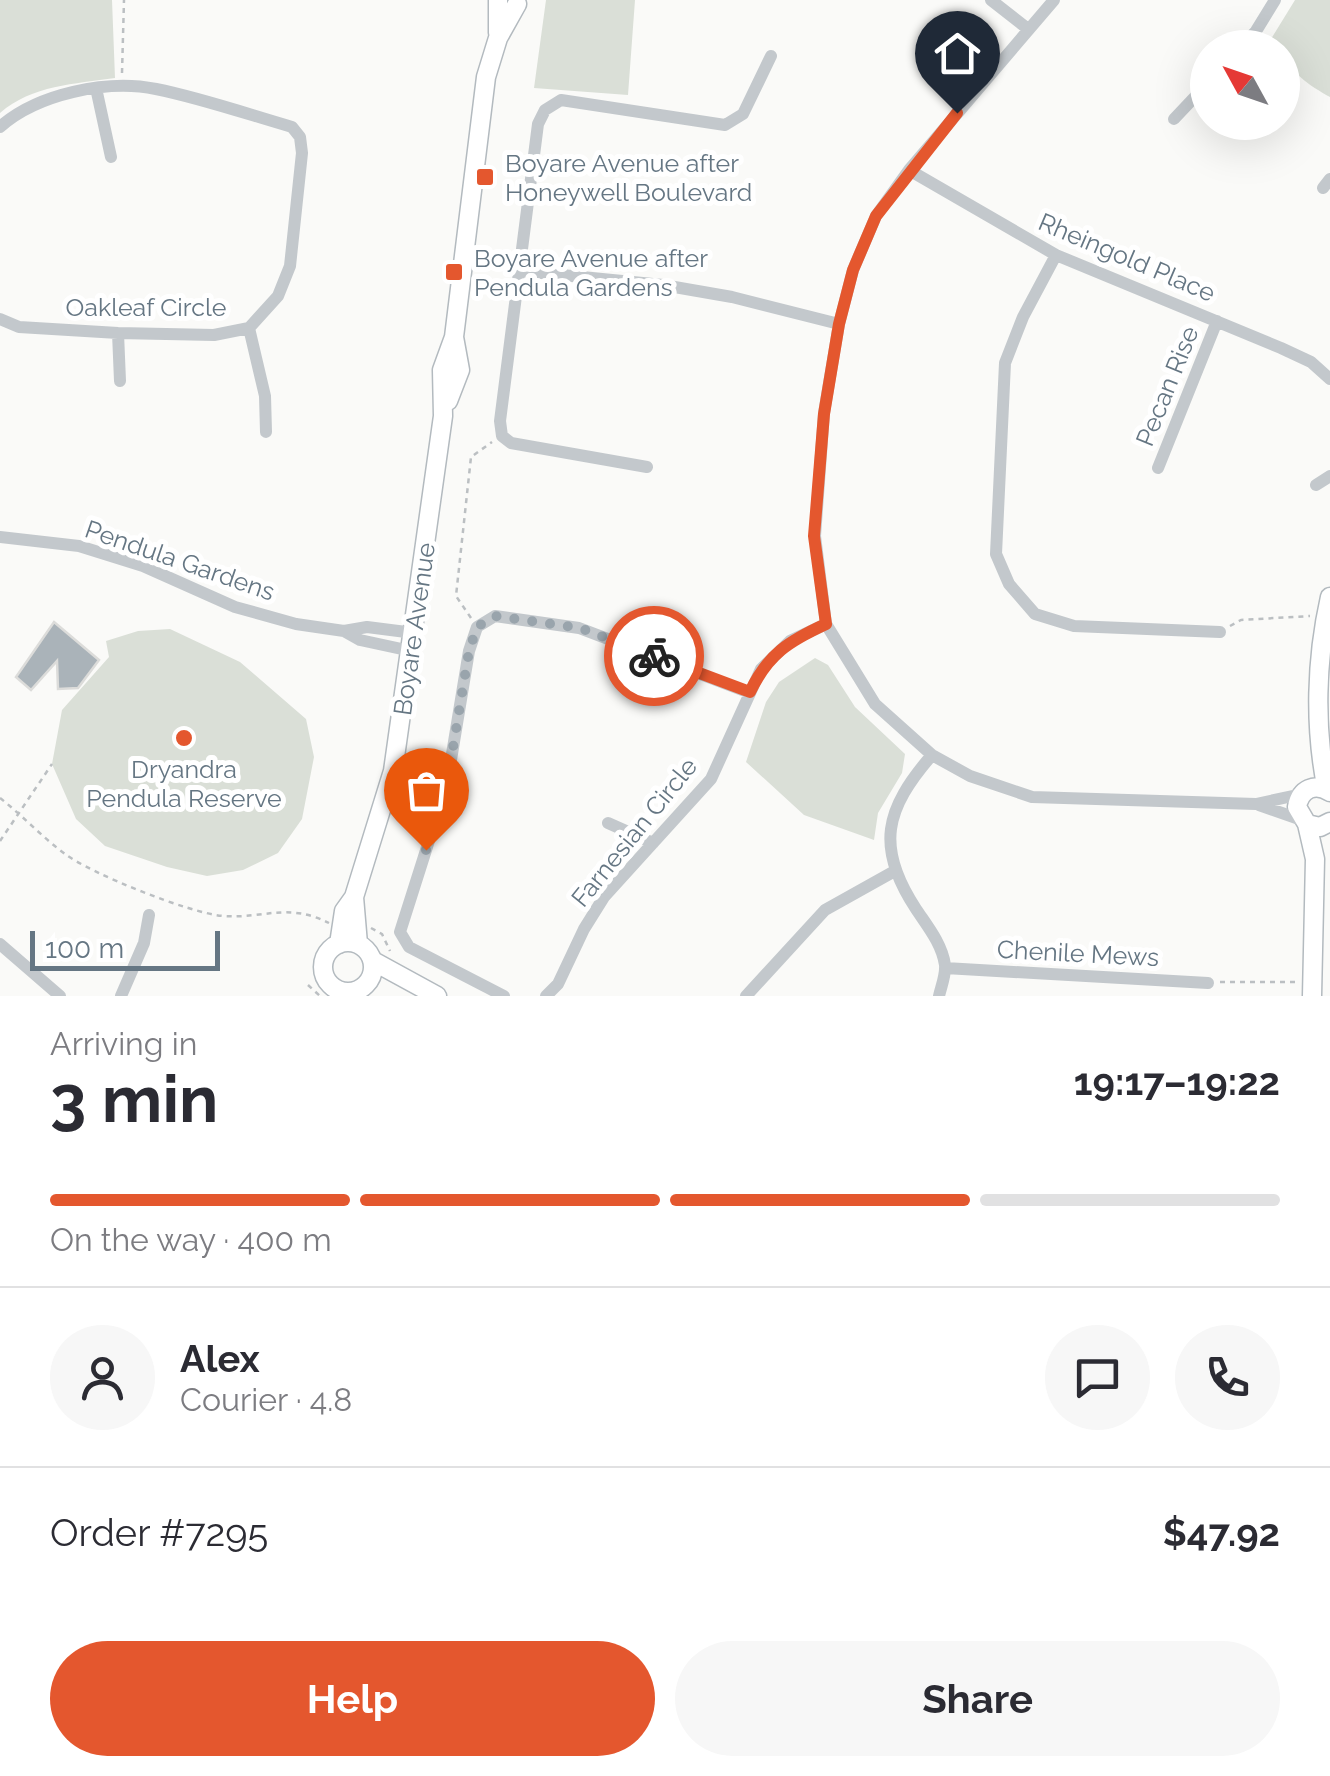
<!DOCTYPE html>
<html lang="en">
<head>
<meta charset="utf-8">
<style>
	:root { --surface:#fff; --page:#f7f7f7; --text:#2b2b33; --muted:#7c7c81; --line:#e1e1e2; --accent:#e4572e }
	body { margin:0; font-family:Raleway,sans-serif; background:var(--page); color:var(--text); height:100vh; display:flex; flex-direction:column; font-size:38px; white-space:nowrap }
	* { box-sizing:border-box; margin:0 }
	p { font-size:32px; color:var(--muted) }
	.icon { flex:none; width:55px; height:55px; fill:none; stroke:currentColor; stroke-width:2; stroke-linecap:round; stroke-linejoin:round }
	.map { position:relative; height:996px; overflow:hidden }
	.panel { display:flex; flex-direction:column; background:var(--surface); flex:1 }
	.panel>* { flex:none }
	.needle { width:65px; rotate:310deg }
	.fabs { position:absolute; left:1190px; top:30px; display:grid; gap:20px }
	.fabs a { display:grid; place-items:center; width:110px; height:110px; border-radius:50%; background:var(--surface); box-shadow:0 10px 40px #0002; font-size:50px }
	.scale { position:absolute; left:30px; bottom:25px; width:190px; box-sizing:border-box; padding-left:10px; border:5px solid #657683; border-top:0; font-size:28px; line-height:35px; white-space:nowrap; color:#657683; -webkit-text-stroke:8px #fff; paint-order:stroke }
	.pin { position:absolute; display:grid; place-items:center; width:85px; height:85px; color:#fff; margin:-102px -42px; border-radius:50% 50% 50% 0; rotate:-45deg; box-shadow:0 0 10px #0007 }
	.pin .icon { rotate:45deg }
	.courier { position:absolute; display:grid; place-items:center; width:100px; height:100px; margin:-50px; border:8px solid #e4572e; border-radius:50%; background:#fff; color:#222; box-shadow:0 2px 12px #0007 }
	.headline em { font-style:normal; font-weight:700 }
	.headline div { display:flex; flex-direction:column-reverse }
	.headline { display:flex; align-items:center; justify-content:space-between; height:170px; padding:0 50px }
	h1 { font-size:65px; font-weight:700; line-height:75px }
	.bar { display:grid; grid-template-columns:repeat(4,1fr); gap:15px 10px; align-content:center; height:120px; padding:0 50px }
	.bar i { height:12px; border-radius:8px; background:var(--line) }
	.bar .active { background:var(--accent) }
	.bar p { grid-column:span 4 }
	.line { display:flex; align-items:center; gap:25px; padding:0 50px; border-top:2px solid var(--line) }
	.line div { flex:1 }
	.round { display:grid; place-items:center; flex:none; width:105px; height:105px; border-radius:52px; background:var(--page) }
	.primary-button { display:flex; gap:20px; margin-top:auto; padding:20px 50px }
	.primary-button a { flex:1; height:115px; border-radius:60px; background:var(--accent); color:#fff; font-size:40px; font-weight:700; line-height:115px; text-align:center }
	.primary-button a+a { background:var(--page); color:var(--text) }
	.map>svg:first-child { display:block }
	.green { fill:#dadfd7 }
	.building { fill:#aab3b9; stroke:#dcdcda; stroke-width:2.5 }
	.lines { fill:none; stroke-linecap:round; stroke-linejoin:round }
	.secondary-casing { stroke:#b3babf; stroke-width:21 }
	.path { stroke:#bbbfc2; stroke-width:2.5; stroke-dasharray:5 5; stroke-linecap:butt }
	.street { stroke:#c3c8cc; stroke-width:12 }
	.secondary { stroke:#fff; stroke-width:18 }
	.done { stroke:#99a4ac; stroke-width:10; stroke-dasharray:0 18 }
	.route { stroke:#e4572e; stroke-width:12 }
	.poi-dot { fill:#e4572e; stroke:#fff; stroke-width:4 }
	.labels { text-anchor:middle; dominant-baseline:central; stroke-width:10; stroke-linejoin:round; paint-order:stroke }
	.poi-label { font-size:25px; fill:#657683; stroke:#fff; text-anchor:start }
	.street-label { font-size:25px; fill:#657683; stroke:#fff }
</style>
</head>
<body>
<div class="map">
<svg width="1330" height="996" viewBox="0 0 1330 996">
	<rect width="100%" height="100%" fill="#fafaf8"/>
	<path class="green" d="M0,0H112L115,78C75,84 32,85 0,113Z
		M546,0H635L628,95L534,88Z
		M1295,0H1330V97C1310,86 1287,71 1282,48L1278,47L1271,39Z
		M170,629L240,662L306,719L314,757L302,819L278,853L243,870L207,876L167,867L105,846L76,819L52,764L62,710L109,657L106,641L138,631Z
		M815,658L828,665L855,707L905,754L902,773L878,813L874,840L804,815L746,762L766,702L779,682Z"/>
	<path class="building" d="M54,622L99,660L78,688L58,689L57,661L31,690L16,677Z"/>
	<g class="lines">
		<defs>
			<path id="secondary" d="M498,33V0
				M448,401L460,370L454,337L486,77L498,38L517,4
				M1327,790C1314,727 1316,659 1330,597
				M1330,792C1315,782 1300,789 1297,807L1307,824L1320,827L1330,822
				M1307,824L1315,859L1312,996
				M354,897L358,944
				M323 967a25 25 0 1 1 50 0a25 25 0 1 1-50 0Z
				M339,944L344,911L354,897L393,771L443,416L442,370L454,337
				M373,961L437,996"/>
		</defs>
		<use href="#secondary" class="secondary-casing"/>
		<path class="path" d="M122,73L124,0
			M471,618L456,596L471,457L492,442
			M1230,626L1241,620L1310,616
			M0,798C23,816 42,837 65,854C92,874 189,913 223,916C264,919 287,902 329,923
			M0,841L52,764
			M371,928L382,934L390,951
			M1220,982H1296
			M308,985L320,996"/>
		<path class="street" d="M991,0L1028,29
			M1054,0L909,170L876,216L853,270L839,324L824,413L815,536L826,624L875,704L932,755L970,776L1032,797L1256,804L1302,794
			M1240,48L1256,31L1275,0
			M96,88L111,157
			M1174,119L1208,83
			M0,127C37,94 107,79 156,89C201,98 247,114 292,127L300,137L302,153L290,266L278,296L249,328L214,335L118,333L19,327L0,319
			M909,170L1056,255L1281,348L1311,362L1330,379
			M1323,188L1330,179
			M1056,255L1023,317L1005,363L996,554L1009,584L1035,614L1074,626L1220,632
			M521,271L663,285L732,297L839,324
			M249,328L265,396L266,432
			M118,333L120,381
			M647,467L511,443L502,436L500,421L538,124L545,110L561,100L725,125L743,114L771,56
			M1158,468L1217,321
			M1316,485L1330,476
			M0,537L79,546L143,566L235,607L296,624L344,631L367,627L414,633
			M344,631L360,640L411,651
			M932,755C885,809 875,847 916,909C928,927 942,944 945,965C946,975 941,987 939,996
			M1259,805L1302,820
			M608,823L653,843
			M0,944L60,996
			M945,968L1208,983
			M121,996L144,943L149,915
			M504,996L409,947L400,932L447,784L469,651L477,627L495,616L579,628L750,693
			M546,996L558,984L584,929L604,897L711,779L761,669L790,641L826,624
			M746,996L825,910L893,872"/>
		<use href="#secondary" class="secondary"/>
	</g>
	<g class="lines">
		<path class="done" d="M426,850L447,784L469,651L477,627L495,616L580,628L654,656"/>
		<path class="route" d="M654,656L750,692C768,654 789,641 826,624L814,536L824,414L839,324L853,270L876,216L957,113"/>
	</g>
	<g class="poi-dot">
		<rect x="475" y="167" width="20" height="20" rx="5"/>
		<rect x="444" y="262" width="20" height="20" rx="5"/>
		<circle cx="184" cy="738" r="10"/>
	</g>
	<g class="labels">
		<g class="poi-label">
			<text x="505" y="163">Boyare Avenue after<tspan x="505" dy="29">Honeywell Boulevard</tspan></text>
			<text x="474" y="258">Boyare Avenue after<tspan x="474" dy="29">Pendula Gardens</tspan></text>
			<text x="184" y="769" text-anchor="middle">Dryandra<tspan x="184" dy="29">Pendula Reserve</tspan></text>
		</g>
		<g class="street-label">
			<text transform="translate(1127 257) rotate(23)">Rheingold Place</text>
			<text x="146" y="307">Oakleaf Circle</text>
			<text transform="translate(1167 386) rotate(-68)">Pecan Rise</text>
			<text transform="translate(180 560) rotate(19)">Pendula Gardens</text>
			<text transform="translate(414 629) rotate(-82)">Boyare Avenue</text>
			<text transform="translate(634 832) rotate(-51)">Farnesian Circle</text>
			<text transform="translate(1078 953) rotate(3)">Chenile Mews</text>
		</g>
	</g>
</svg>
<div class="fabs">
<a><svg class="needle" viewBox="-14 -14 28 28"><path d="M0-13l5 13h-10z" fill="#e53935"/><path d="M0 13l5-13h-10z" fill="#7c7c81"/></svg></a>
</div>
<div class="scale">100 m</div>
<div class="pin" style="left:426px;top:850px;background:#ea580c"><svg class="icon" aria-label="bag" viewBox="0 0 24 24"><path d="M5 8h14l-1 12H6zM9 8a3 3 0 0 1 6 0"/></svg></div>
<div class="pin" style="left:957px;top:113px;background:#1f2937"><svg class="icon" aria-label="home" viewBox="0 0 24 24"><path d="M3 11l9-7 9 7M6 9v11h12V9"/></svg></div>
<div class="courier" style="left:654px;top:656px"><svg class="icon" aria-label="bike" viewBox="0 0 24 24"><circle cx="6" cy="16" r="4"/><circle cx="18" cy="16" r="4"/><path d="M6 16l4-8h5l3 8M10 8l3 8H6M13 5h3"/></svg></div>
</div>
<section class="panel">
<div class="headline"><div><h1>3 min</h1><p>Arriving in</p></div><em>19:17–19:22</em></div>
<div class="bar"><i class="active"></i><i class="active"></i><i class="active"></i><i></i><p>On the way · 400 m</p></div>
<div class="line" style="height:180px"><a class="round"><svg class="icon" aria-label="person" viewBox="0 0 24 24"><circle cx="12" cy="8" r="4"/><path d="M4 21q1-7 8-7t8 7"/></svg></a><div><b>Alex</b><p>Courier · 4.8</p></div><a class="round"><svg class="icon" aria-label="chat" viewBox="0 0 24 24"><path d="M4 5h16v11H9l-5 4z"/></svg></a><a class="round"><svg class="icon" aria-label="phone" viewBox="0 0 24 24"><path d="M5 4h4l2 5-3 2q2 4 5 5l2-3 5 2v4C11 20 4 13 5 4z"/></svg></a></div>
<div class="line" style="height:130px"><div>Order #7295</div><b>$47.92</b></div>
<div class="primary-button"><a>Help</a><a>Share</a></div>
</section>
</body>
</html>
